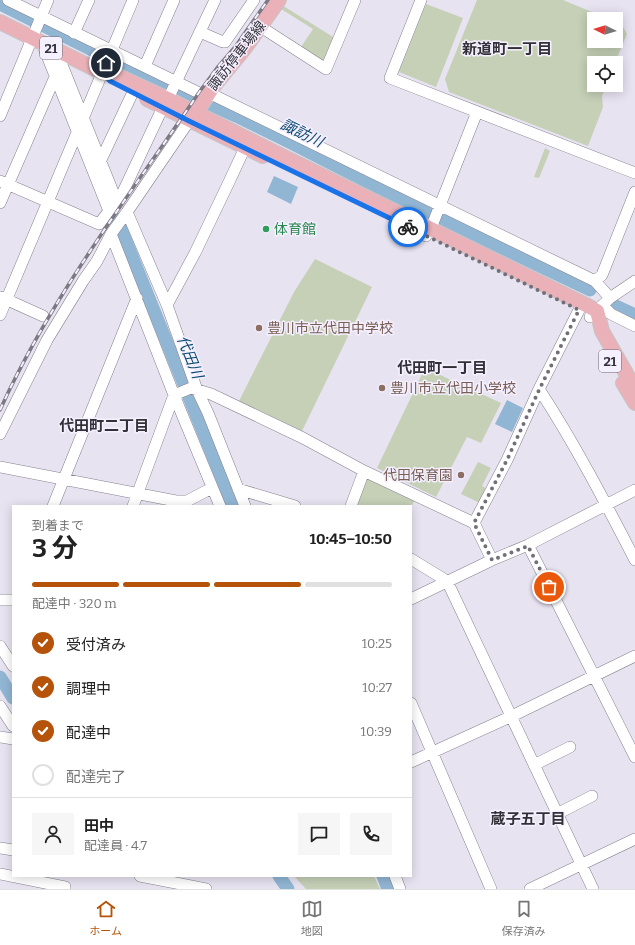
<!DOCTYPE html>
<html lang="ja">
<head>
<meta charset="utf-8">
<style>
	:root { --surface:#fff; --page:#f6f6f6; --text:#222; --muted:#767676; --line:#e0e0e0; --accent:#b45309 }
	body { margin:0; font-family:Bitter,"Noto Sans JP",serif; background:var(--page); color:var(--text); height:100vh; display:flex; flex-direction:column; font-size:15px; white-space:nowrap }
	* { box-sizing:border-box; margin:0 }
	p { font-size:13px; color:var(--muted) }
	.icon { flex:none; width:22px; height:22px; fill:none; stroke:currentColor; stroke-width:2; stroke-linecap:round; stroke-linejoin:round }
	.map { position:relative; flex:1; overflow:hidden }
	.drawer { position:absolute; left:12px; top:505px; width:400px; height:372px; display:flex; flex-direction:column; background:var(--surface); border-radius:0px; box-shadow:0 2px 10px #0003 }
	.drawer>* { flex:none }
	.needle { width:26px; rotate:275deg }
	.fabs { position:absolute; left:587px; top:12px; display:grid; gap:8px }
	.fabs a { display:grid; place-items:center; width:36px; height:36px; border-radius:0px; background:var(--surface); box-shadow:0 2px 10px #0003; font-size:20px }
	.pin { position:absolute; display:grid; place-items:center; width:34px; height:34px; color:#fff; margin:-17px; border:2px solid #fff; border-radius:50%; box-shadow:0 1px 4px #0007 }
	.courier { position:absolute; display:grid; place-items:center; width:40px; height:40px; margin:-20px; border:3px solid #1a73e8; border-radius:50%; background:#fff; color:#222; box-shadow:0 1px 5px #0007 }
	.head em { font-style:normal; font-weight:700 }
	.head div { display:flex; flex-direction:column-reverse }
	.head { display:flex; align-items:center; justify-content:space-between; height:68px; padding:0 20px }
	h1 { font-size:26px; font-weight:700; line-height:30px }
	.bar { display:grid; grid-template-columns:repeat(4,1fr); gap:6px 4px; align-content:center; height:48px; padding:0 20px }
	.bar i { height:5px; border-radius:3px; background:var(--line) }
	.bar .on { background:var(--accent) }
	.bar p { grid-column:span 4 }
	.line { display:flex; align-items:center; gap:10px; padding:0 20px; border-top:1px solid var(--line) }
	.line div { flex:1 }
	.round { display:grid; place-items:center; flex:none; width:42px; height:42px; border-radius:0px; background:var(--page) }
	ol { padding:0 20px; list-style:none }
	li { display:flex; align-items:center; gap:12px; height:44px }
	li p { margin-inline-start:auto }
	li .icon { padding:4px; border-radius:50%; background:var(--accent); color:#fff; stroke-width:4 }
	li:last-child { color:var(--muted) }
	li i { width:22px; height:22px; border:2px solid var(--line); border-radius:50% }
	.dock { display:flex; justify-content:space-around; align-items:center; height:56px; border-top:1px solid var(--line); background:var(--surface); font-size:11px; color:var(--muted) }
	.dock a { display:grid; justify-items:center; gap:2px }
	.dock .on { color:var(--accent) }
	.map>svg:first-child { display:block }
	.green { fill:#c5d0b7 }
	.water { fill:#91b6d4 }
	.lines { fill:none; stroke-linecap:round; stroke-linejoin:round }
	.river { stroke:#91b6d4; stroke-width:13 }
	.minor-casing { stroke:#86818e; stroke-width:12 }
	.major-casing { stroke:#c6c5c7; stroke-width:16 }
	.minor { stroke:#fff; stroke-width:11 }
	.major { stroke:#eab1b9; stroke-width:14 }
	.rail-casing { stroke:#7d7983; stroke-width:3.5 }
	.rail { stroke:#f5f0ff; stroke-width:2; stroke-dasharray:6; stroke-linecap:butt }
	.done { stroke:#726f78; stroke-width:4; stroke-dasharray:0 7.2 }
	.route { stroke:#1a73e8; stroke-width:5 }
	.leisure-dot { fill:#2e9e5b; stroke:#f5f0ff; stroke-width:1.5 }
	.education-dot { fill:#8d6e63; stroke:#f5f0ff; stroke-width:1.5 }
	.labels { text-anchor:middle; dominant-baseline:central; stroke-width:3; stroke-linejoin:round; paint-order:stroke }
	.shield { fill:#f5f0ff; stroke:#6d6a73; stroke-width:1 }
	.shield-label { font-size:13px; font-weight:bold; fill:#333137 }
	.street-label { font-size:14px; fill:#333137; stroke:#f5f0ff }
	.leisure-label { font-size:14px; fill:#27864d; stroke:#f5f0ff; text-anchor:start }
	.education-label { font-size:14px; fill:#785e54; stroke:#f5f0ff; text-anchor:start }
	.neighbourhood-label { font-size:15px; font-weight:bold; fill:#333137; stroke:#f5f0ff }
	.water-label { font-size:15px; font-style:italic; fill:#0e4b72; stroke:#f5f0ff }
</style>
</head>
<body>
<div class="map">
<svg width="635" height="889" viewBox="0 0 635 889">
	<rect width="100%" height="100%" fill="#e8e3f1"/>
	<path class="green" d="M477,0H563L609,19H594V41H616V22L622,25L627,34L615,63H594V85H607L602,96L603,107L588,146L449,92L445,79Z
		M280,4L338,40L322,64L299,50L313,29L278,7Z
		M426,4L463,18L436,87L399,72Z
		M545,148L550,151L539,178L534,177Z
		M315,259L372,287L302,431L239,401L294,292Z
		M425,368L501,403L481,443L467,437L436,497L377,468Z
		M478,462L491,468L482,486L487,489L480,503L461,494Z
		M369,476L415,499L411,508V506H354L365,478Z
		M294,876H374L380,889H306Z"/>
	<path class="water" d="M274,176L298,187L291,204L267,192Z
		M507,400L523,408L512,432L495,424Z"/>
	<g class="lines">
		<path class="river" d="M0,4L136,72L236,116L289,142L426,212L590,290
			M117,219L233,506
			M616,306L635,315
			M0,677L13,698
			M279,876L288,889
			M383,876L388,889"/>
		<defs>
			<path id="minor" d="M8,0L197,92
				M421,0L390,78L635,173
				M261,27L326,69L355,0
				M200,32L223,42H225L254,0
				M74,33L89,0
				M42,43L109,211
				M56,50L117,202
				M145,66L174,0
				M209,93L595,281L610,298
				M168,99L215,0
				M0,116L48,0
				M100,162L133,92
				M0,181L99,224L122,194L163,107
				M0,203L55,77
				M127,212L189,121
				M111,234L174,395L220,506
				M426,236L433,223L477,112
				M595,281L602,275L635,192
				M1,297L43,316
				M167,305L195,253L229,182L248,141
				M603,306L611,314L635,326
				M0,315L133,0
				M590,317L610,298L635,281
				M539,389C575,444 605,502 635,560
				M174,395L191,388L211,394L303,438L364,471L474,523L492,560
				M0,434L47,340L83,281L97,261L111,234L127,212L167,305L197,390L208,413L245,506
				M0,467L176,501H187L212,488
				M238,489L295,506
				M53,506L137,298
				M133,506L174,395
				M351,506L364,471
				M474,523L507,460L539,389L579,310
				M528,545L635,757
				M411,559L447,581L593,889
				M411,599L492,560L528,545L635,490
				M0,600H13
				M0,646L13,666
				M411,703L491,889
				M0,706L13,726
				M0,737L13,739
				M411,762L512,716L635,656
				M534,765L570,747
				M557,814L592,796
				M0,848L13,850
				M0,874L65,887V889
				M140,876L206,889
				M395,876L400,889
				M530,889L635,839"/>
			<path id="major" d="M0,22L103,73L114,74L168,99L276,153L588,306L597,311L602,331L635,389
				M147,99L263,156
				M196,113L213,87L245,48L279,0
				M623,383L635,403"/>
		</defs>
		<use href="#minor" class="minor-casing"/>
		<use href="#major" class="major-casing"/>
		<use href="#minor" class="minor"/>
		<use href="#major" class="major"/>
		<defs>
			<path id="rail" d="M0,410C52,295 130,195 200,91L217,68L235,47L268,0"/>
		</defs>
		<use href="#rail" class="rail-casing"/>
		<use href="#rail" class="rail"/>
	</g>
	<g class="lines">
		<path class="done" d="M408,227L579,310L539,390L507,460L474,523L492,560L528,546L549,587"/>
		<path class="route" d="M106,63L103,72L110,81L189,121L408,227"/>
	</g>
	<circle class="leisure-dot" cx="266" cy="229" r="4"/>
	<g class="education-dot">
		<circle cx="259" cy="328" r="4"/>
		<circle cx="382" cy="388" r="4"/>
		<circle cx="461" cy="475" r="4"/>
	</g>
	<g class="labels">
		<g class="shield">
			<rect x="40" y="37" width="22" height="22" rx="3"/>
			<rect x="599" y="350" width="22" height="22" rx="3"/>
		</g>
		<g class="shield-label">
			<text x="51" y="48">21</text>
			<text x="610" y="361">21</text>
		</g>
		<g class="street-label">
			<text transform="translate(237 56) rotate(-52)">諏訪停車場線</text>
		</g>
		<g class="leisure-label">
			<text x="274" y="229">体育館</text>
		</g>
		<g class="education-label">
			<text x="267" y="328">豊川市立代田中学校</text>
			<text x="390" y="388">豊川市立代田小学校</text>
			<text x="453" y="475" text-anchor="end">代田保育園</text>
		</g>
		<g class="neighbourhood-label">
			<text x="507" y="49">新道町一丁目</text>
			<text x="442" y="368">代田町一丁目</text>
			<text x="104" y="426">代田町二丁目</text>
			<text x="528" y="819">蔵子五丁目</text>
		</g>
		<g class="water-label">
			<text transform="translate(302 133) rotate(26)">諏訪川</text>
			<text transform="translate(190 357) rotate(68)">代田川</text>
		</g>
	</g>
</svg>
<div class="fabs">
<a><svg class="needle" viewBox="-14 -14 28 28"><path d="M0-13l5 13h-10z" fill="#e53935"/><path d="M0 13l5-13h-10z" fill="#767676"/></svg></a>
<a><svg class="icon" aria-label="locate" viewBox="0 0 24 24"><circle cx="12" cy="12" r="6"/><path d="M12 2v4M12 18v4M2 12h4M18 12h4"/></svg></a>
</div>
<div class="pin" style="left:549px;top:587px;background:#ea580c"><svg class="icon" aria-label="bag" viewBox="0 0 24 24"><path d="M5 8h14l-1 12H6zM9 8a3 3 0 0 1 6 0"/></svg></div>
<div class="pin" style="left:106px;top:63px;background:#1f2937"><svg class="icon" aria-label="home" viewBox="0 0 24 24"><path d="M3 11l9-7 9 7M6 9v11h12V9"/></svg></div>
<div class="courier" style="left:408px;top:227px"><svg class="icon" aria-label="bike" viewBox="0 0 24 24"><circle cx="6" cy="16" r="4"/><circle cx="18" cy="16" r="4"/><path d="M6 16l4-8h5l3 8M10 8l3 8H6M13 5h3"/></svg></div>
<section class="drawer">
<div class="head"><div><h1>3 分</h1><p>到着まで</p></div><em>10:45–10:50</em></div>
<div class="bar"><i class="on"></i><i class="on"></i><i class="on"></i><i></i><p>配達中 · 320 m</p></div>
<ol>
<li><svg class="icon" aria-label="check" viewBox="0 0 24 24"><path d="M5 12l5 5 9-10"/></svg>受付済み<p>10:25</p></li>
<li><svg class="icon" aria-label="check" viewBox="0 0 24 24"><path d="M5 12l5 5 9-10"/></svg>調理中<p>10:27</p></li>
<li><svg class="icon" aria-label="check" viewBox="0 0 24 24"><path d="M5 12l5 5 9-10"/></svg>配達中<p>10:39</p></li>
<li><i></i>配達完了</li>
</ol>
<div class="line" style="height:72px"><a class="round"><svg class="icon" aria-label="person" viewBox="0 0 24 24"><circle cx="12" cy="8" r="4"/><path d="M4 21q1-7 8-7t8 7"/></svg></a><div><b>田中</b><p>配達員 · 4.7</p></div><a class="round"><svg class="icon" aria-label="chat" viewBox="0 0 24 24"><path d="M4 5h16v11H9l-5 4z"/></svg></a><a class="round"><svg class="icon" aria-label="phone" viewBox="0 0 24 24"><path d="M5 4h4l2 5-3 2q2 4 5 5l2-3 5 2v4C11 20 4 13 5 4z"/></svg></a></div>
</section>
</div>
<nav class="dock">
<a class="on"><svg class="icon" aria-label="home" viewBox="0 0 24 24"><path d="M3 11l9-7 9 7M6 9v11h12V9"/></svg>ホーム</a>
<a><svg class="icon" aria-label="map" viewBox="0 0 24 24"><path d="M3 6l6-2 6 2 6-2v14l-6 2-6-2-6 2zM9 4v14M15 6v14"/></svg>地図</a>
<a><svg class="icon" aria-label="saved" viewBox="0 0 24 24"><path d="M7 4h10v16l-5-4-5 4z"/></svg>保存済み</a>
</nav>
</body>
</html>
